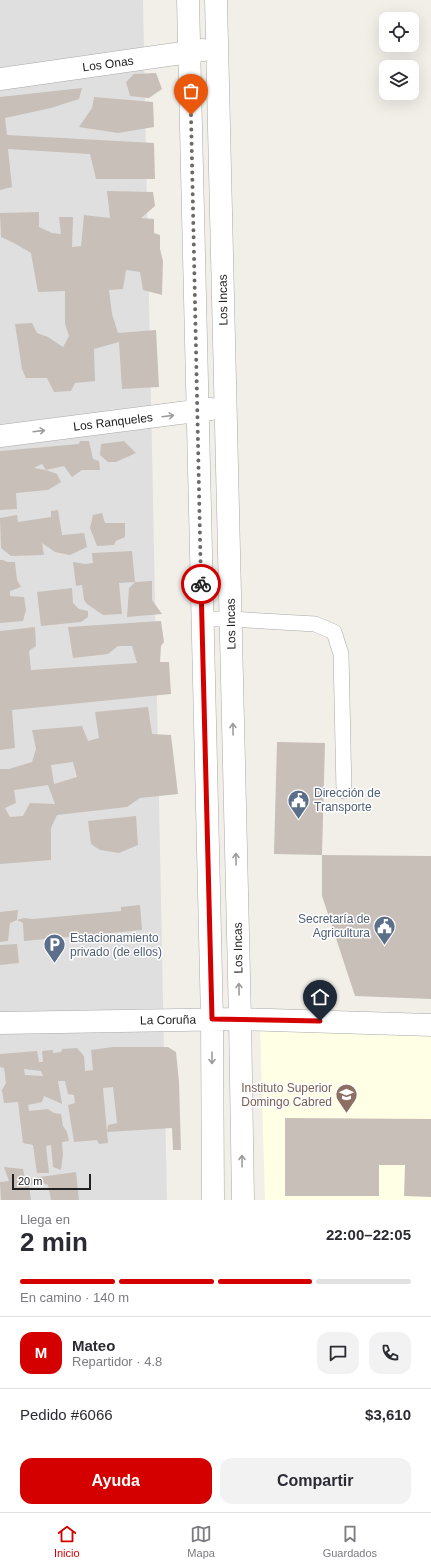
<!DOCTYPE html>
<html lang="es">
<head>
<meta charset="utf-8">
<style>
	:root { --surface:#fff; --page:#f2f2f3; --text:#2b2b33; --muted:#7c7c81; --line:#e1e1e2; --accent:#d40000 }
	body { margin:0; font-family:Helvetica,sans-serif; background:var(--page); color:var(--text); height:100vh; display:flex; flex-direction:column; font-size:15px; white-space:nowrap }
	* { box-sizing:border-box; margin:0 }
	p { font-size:13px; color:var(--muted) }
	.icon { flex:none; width:22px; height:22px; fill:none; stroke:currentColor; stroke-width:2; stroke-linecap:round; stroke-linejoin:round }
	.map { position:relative; height:1200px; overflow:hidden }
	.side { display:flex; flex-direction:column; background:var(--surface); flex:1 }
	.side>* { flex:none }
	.fabs { position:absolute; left:379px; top:12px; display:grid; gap:8px }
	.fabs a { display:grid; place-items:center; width:40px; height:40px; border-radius:8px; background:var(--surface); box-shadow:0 4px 16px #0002; font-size:20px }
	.scale { position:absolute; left:12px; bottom:10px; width:79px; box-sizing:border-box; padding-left:4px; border:2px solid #222; border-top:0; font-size:11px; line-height:14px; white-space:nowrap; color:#222; -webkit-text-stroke:3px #fff; paint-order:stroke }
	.pin { position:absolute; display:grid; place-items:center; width:34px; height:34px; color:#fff; margin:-41px -17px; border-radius:50% 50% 50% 0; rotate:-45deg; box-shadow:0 0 4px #0007 }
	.pin .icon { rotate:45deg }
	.courier { position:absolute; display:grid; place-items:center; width:40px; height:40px; margin:-20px; border:3px solid #d40000; border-radius:50%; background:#fff; color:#222; box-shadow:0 1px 5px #0007 }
	.summary em { font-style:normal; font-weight:700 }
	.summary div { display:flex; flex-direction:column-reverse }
	.summary { display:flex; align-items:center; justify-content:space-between; height:68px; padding:0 20px }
	h1 { font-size:26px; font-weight:700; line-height:30px }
	.bar { display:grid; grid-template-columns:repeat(4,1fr); gap:6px 4px; align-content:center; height:48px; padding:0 20px }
	.bar i { height:5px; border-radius:3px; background:var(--line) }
	.bar .on { background:var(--accent) }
	.bar p { grid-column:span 4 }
	.line { display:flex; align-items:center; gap:10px; padding:0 20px; border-top:1px solid var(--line) }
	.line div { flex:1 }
	.round { display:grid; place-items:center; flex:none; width:42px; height:42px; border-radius:12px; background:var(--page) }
	.primary-button { display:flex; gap:8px; margin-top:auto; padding:8px 20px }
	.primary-button a { flex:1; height:46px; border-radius:12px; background:var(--accent); color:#fff; font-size:16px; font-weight:700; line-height:46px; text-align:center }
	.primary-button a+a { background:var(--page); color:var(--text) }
	.tabs { display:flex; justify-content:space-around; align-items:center; height:56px; border-top:1px solid var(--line); background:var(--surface); font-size:11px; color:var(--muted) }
	.tabs a { display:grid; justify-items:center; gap:2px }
	.tabs .on { color:var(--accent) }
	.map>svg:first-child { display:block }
	.residential { fill:#e0dfdf }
	.education { fill:#ffffe5 }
	.building { fill:#c7bfb8; fill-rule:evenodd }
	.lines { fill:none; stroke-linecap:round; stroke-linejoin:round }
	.service-casing { stroke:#a9a9a9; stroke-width:16 }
	.minor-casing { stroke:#a9a9a9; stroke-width:23 }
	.service { stroke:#fff; stroke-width:15 }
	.minor { stroke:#fff; stroke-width:22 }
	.oneway { stroke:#9c9c9c }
	.done { stroke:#6b6a68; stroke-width:4; stroke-dasharray:0 7.2 }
	.route { stroke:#d40000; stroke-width:5 }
	.labels { text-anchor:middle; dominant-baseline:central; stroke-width:3; stroke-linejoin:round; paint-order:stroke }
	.street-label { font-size:12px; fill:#222; stroke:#fff }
	.service-label { font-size:12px; fill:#4e5e75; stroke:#fff; text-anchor:start }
	.education-label { font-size:12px; fill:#785e54; stroke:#fff; text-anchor:end }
</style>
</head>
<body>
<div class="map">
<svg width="431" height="1200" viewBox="0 0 431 1200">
	<rect width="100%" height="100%" fill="#f2efe9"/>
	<path class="residential" d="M0,0H143L167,1200H0Z"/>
	<path class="education" d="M260,1028L431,1031V1200H265Z"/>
	<path class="building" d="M156,73L162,89L149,98L130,96L126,82L134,74Z
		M82,88L79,99L51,108L5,118L7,135L154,143L155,179H96L90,154L8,149L12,187L0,190V97Z
		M94,97L153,102L154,127L118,133L79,127L92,108Z
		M107,191L153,192L155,206L141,218L154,219V233L160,235V249L163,261L162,295L143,290L140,272L126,270L123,289L109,290L112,314L118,333L156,330L159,387L122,389L119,342L94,349L95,381L75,383L71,391L54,392L47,378H26L22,369L15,324L32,323L37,333L48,337L63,347L69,336L65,324V291L38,292L31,253L14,243L1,237L0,213L39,212V227L52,233L61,234L59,217H73L72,247L81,246L84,215L110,218Z
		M80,441H89L93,459L99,461L100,470H82L72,477L64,466L46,470L42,464L34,468L46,470L57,474L61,482L48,490L16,493L17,509L0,510V451L79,444Z
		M124,441L136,453L116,462H108L100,455L101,444Z
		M58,510L62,535L84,533L87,547L70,555L55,552L42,543L44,555L11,556L1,548L0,518L17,515L18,522L51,517V511Z
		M102,513L105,523H125V537L116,541L114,545L97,546L90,528L93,515Z
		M132,551L135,582L119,583L122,614L103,615L87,604L84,600L82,585L76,586L73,562L85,564L93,563L92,553Z
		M0,560H3L7,562H15L17,580L21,587L10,591V596L24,597L26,610L23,621L0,623Z
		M152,581V600L162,614L127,617L129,588L135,582Z
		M72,588L73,603L79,609L88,611V617L81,622L41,626L37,592Z
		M161,621L164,642L161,646L160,662H169L171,694L12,710L15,748L0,750V631L35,627L36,646L29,651L31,670L137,663L132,646H118L108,654L73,658L68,627Z
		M148,707L152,734L171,735L178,794L140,798L127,807L57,815L51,828V860L0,864V769H9L32,762L36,749L32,730L82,726L88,741L99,738L95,712ZM73,762L77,777L54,784L51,765ZM48,785L55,804L30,803L23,816L10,817L5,808L16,803L14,790Z
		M277,742L325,743L322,855L274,854Z
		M136,816L138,845L119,853L100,850L91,844L88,821Z
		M322,855L431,856V999L355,996L322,896Z
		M140,905L142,930L24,941L23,923L17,920L10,923L8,941L0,942V912L18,910L17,920L24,918L33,919L121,911V907Z
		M17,944L19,963L0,965V945Z
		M113,1047H168L176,1052L179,1082L181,1150H173L172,1128L107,1132L108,1125L117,1123L113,1087L103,1088L108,1143L99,1144L97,1140L74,1142L68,1105L75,1103L74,1095L68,1094L65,1081H58L62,1104L44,1096L42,1102L28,1105L29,1111L48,1109L54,1113L61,1114L63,1126L67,1132L69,1141L62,1142L63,1154L61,1170L53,1167L51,1145L46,1146L49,1173H37L33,1145L23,1143L18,1102L4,1103L2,1090L6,1083L4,1068L0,1067V1054L37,1051L39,1062H43L42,1051L53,1050V1053L61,1052L62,1049L77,1048L84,1056L85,1071L93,1070L91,1050ZM24,1069L41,1071L43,1076L25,1075Z
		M285,1118L431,1119V1197L404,1196L405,1165H379V1196H285Z
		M4,1167L23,1169L25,1179L76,1172L79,1200H51L48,1185L43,1183L29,1185L31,1200H1L0,1182L9,1181Z"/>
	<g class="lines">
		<defs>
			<path id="service" d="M202,619H230L315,624L334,632L341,654L344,791"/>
			<path id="minor" d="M188,0L212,1019L213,1200
				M216,0L240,1019L243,1200
				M0,79L203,50
				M0,436L211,409
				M0,1023L240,1019L431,1025"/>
		</defs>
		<use href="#service" class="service-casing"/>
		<use href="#minor" class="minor-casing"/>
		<use href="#service" class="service"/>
		<use href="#minor" class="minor"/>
	</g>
	<defs><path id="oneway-shaft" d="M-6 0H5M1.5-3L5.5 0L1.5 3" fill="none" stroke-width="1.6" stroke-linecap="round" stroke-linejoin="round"/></defs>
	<g class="oneway">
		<use href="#oneway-shaft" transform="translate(168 416) rotate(-7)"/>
		<use href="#oneway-shaft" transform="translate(39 431) rotate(-7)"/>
		<use href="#oneway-shaft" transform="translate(233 729) rotate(-91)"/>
		<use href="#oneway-shaft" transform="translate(236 859) rotate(-91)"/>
		<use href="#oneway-shaft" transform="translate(239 989) rotate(-91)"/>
		<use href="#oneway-shaft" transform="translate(212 1058) rotate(90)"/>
		<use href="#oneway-shaft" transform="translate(242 1161) rotate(-91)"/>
	</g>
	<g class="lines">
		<path class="done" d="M191,115L201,584"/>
		<path class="route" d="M201,584L212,1019L320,1021"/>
	</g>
	<defs>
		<symbol id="civic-pin" viewBox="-11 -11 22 30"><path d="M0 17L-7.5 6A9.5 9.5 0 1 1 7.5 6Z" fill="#5c6f8a" stroke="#fff"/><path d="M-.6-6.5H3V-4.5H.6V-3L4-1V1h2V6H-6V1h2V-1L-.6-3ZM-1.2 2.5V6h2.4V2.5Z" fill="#fff"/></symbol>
		<symbol id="parking-pin" viewBox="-11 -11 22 30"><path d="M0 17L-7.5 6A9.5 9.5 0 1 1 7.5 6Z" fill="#5c6f8a" stroke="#fff"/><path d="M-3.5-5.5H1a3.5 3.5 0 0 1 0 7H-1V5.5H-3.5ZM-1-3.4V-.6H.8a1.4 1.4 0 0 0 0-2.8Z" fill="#fff"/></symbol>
		<symbol id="school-pin" viewBox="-11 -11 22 30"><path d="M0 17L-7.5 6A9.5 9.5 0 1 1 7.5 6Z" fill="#8d6e63" stroke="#fff"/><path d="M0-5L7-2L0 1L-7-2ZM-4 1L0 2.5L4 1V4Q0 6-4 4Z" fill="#fff"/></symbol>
	</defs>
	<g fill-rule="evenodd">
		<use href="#civic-pin" x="286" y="788" width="25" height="34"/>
		<use href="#civic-pin" x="372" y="914" width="25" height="34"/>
		<use href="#parking-pin" x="42" y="932" width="25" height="34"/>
		<use href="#school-pin" x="334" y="1082" width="25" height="34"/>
	</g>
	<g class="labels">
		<g class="street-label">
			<text transform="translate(108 64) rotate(-8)">Los Onas</text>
			<text transform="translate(223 300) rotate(-91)">Los Incas</text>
			<text transform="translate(113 422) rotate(-7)">Los Ranqueles</text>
			<text transform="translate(231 624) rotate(-91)">Los Incas</text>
			<text transform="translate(238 948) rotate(-91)">Los Incas</text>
			<text transform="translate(168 1020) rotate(-1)">La Coruña</text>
		</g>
		<g class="service-label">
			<text x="314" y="793">Dirección de<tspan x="314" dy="14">Transporte</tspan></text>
			<text x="370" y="919" text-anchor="end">Secretaría de<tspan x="370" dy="14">Agricultura</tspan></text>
			<text x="70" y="938">Estacionamiento<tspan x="70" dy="14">privado (de ellos)</tspan></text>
		</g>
		<g class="education-label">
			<text x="332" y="1088">Instituto Superior<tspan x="332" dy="14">Domingo Cabred</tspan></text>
		</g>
	</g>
</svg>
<div class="fabs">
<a><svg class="icon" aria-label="locate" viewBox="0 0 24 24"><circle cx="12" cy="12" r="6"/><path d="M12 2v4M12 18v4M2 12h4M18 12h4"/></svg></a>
<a><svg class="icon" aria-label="layers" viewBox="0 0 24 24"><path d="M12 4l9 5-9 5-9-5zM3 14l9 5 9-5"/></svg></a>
</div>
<div class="scale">20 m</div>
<div class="pin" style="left:191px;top:115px;background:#ea580c"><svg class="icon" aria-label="bag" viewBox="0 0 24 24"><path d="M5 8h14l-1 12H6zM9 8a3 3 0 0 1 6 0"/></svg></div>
<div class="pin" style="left:320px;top:1021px;background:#1f2937"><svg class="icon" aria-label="home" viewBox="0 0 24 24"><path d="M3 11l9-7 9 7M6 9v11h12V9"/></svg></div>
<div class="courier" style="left:201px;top:584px"><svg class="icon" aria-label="bike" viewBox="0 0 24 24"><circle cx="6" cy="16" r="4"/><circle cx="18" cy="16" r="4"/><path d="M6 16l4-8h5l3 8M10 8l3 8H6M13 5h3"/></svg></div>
</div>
<section class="side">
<div class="summary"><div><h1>2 min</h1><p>Llega en</p></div><em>22:00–22:05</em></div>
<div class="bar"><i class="on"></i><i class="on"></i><i class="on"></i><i></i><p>En camino · 140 m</p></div>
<div class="line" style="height:72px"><b class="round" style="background:var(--accent);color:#fff">M</b><div><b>Mateo</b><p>Repartidor · 4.8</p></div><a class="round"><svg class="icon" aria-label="chat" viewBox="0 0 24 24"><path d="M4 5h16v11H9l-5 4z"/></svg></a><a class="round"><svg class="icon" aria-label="phone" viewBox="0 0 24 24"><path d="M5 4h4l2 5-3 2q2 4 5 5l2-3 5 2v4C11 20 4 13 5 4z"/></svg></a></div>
<div class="line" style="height:52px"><div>Pedido #6066</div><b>$3,610</b></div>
<div class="primary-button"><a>Ayuda</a><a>Compartir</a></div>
</section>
<nav class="tabs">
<a class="on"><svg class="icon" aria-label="home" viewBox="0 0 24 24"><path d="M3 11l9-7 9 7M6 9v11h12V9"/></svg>Inicio</a>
<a><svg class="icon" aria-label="map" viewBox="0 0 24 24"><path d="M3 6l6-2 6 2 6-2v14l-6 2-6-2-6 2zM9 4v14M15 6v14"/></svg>Mapa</a>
<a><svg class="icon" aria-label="saved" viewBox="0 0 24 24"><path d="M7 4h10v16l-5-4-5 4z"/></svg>Guardados</a>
</nav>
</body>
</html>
